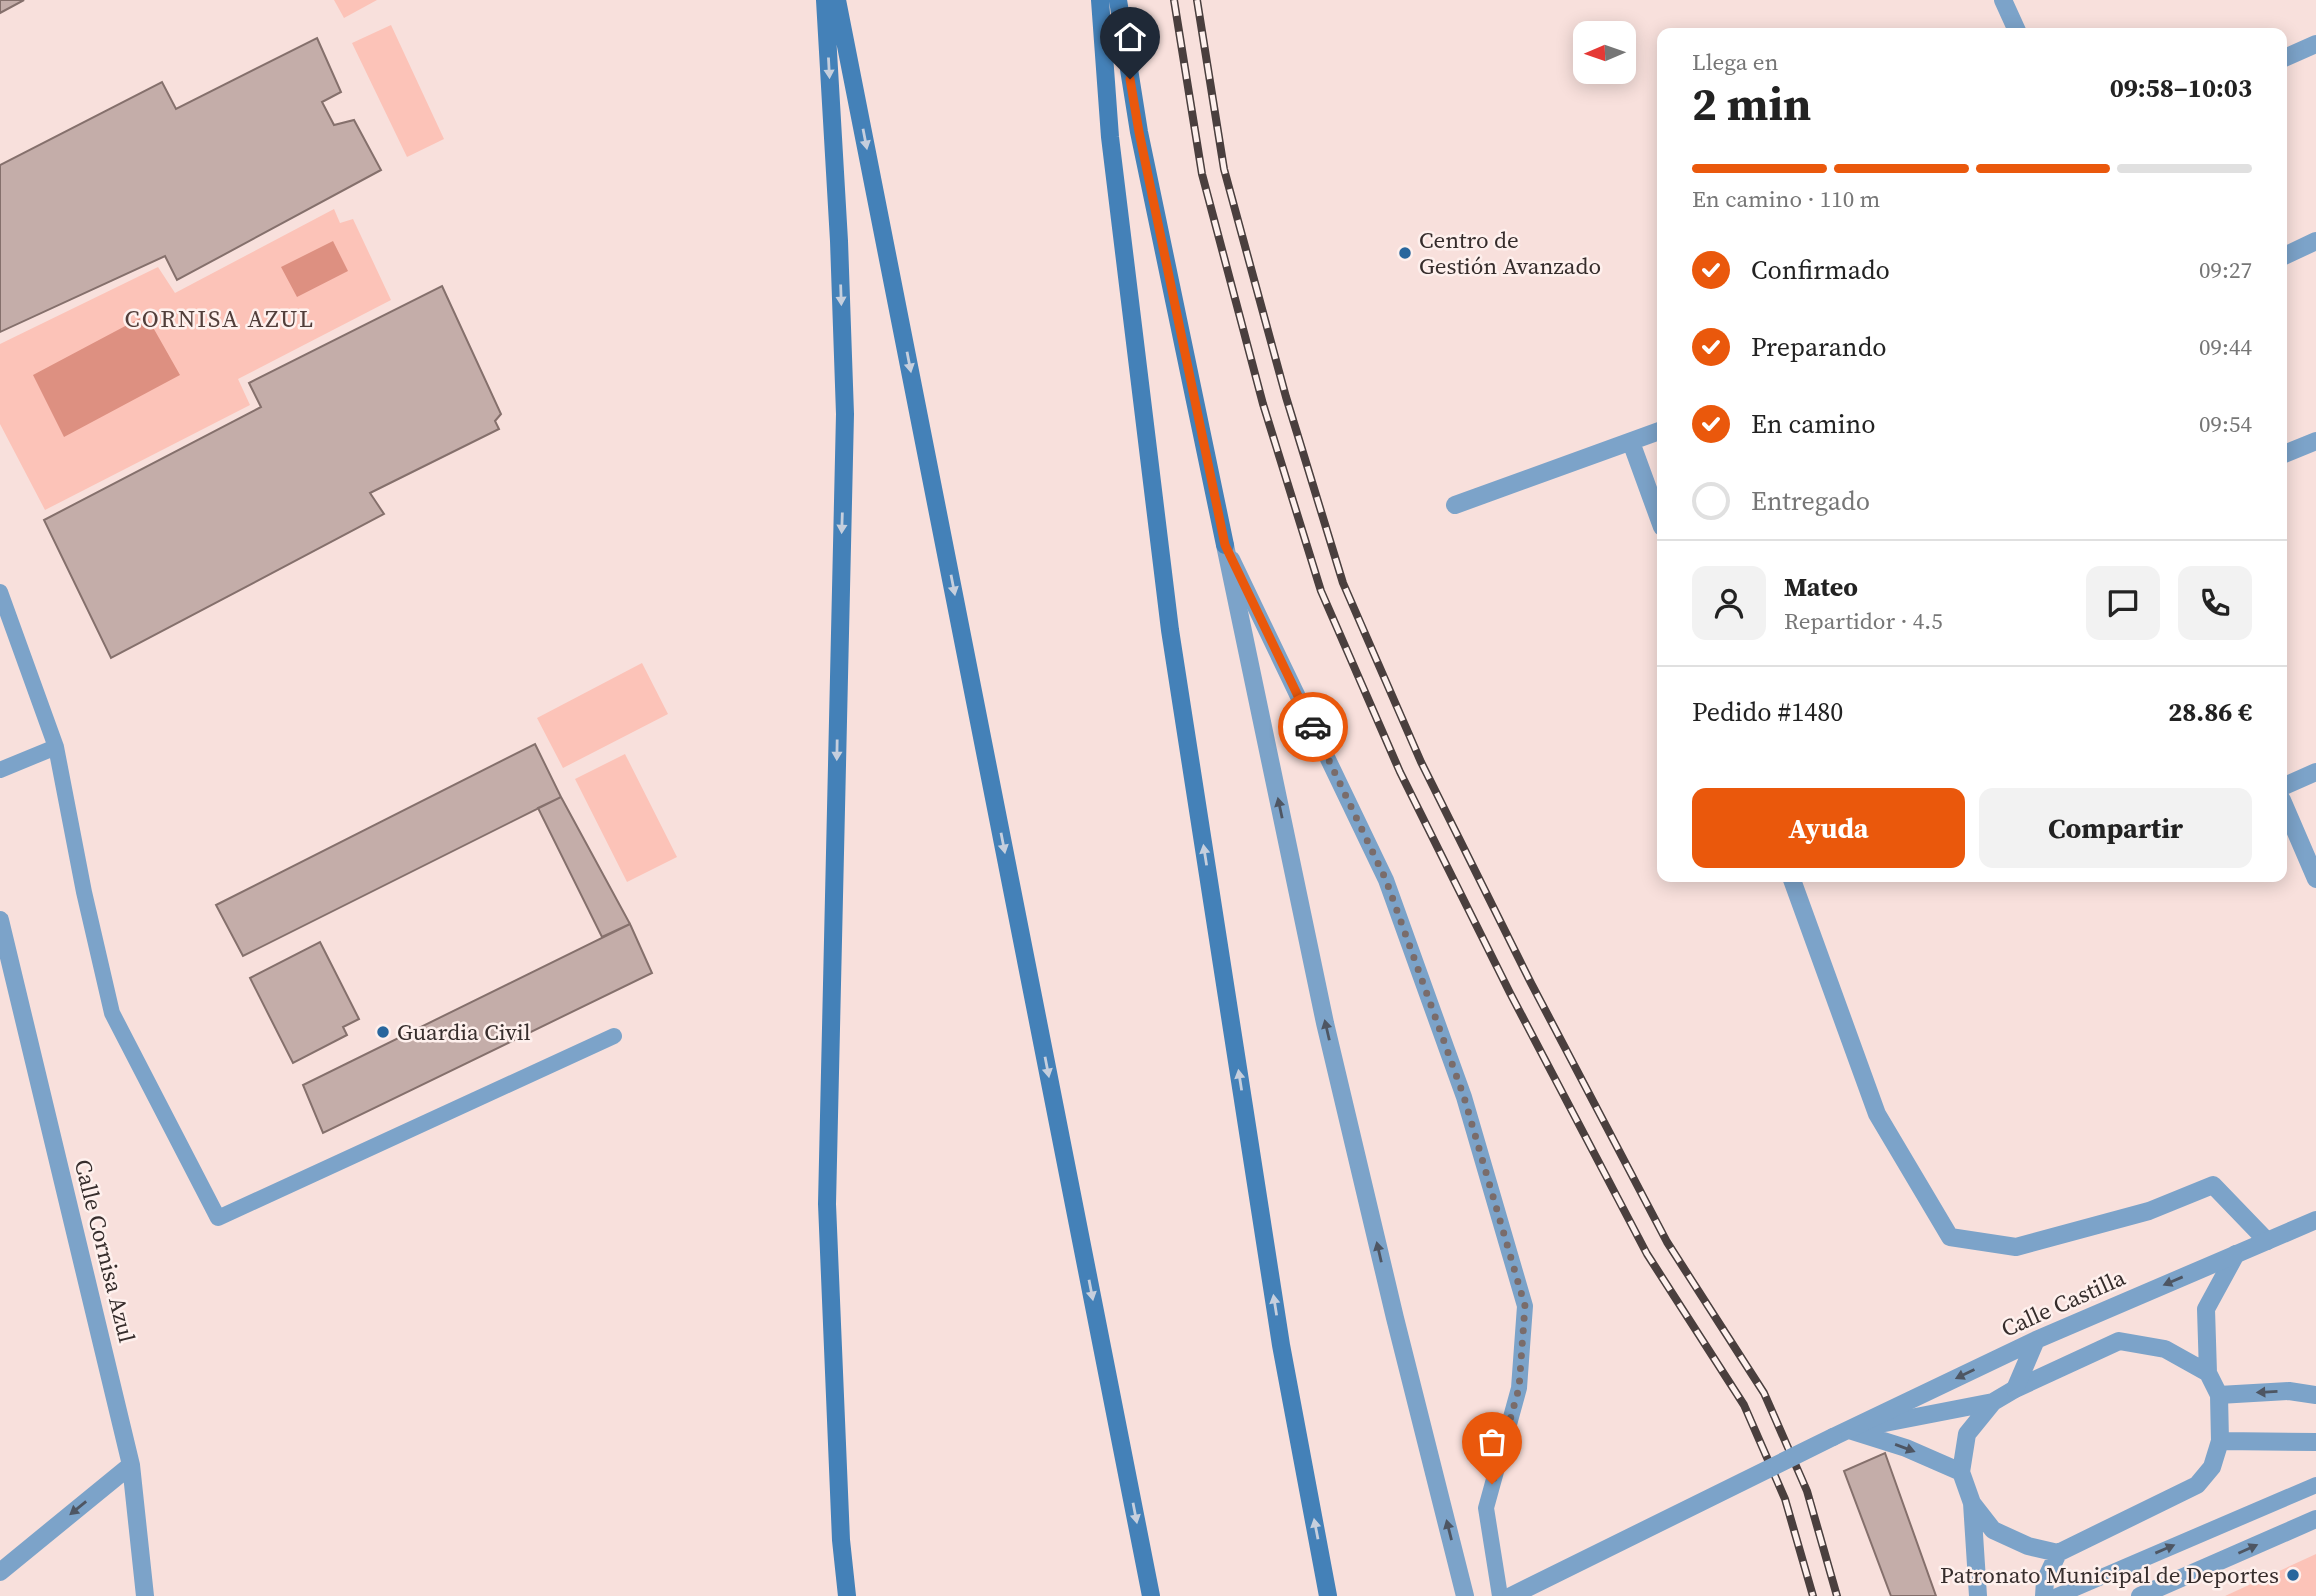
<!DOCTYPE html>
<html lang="es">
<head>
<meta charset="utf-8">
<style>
	:root { --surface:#fff; --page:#f2f2f2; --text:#222; --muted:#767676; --line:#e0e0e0; --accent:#ea580c }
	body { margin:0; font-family:"Source Serif 4",serif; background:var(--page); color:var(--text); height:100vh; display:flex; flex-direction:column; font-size:26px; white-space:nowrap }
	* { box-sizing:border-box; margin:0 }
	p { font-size:23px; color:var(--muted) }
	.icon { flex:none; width:38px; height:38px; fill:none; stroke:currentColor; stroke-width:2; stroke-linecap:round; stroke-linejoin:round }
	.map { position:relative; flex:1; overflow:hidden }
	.drawer { position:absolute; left:1657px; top:28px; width:630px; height:854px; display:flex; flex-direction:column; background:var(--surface); border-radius:14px; box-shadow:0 4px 18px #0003 }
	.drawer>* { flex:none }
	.needle { width:46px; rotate:268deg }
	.controls { position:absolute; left:1573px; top:21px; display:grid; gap:14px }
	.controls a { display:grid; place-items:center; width:63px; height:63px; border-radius:14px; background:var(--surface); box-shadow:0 4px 18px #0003; font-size:35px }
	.pin { position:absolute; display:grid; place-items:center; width:60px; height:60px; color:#fff; margin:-72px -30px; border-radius:50% 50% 50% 0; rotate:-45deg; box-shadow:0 0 7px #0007 }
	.pin .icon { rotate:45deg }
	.courier { position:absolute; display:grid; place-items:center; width:70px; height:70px; margin:-35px; border:5px solid #ea580c; border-radius:50%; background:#fff; color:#222; box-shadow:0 2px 9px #0007 }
	.headline em { font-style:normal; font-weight:700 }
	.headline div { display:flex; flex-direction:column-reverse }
	.headline { display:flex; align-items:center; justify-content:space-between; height:119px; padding:0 35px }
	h1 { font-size:46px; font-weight:700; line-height:52px }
	.bar { display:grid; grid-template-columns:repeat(4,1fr); gap:10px 7px; align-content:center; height:84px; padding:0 35px }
	.bar i { height:9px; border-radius:5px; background:var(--line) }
	.bar .selected { background:var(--accent) }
	.bar p { grid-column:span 4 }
	.line { display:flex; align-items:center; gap:18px; padding:0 35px; border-top:2px solid var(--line) }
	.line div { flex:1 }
	.round { display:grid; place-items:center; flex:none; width:74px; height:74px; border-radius:14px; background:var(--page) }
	ol { padding:0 35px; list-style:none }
	li { display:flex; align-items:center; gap:21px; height:77px }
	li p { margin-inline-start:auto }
	li .icon { padding:7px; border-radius:50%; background:var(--accent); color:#fff; stroke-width:4 }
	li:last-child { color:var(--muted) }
	li i { width:38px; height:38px; border:4px solid var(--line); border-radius:50% }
	.action { display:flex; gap:14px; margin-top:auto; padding:14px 35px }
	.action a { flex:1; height:80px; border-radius:14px; background:var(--accent); color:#fff; font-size:28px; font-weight:700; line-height:80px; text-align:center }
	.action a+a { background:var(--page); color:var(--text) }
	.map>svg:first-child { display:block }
	.green { fill:#fcc3b8 }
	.water { fill:#dd9081 }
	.building { fill:#c4ada9; stroke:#85706c; stroke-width:2 }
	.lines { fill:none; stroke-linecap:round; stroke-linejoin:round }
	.service { stroke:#7ca3c9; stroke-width:16 }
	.pedestrian { stroke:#7ca3c9; stroke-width:18 }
	.minor { stroke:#7ca3c9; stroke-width:18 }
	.tertiary { stroke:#7ca3c9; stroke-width:18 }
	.secondary { stroke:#4481b8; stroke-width:18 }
	.rail-casing { stroke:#4a3f3e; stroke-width:8 }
	.rail { stroke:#fef0ed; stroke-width:5; stroke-dasharray:16; stroke-linecap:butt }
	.tertiary-bridge { stroke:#7ca3c9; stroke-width:18 }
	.oneway { fill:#c6cfdd }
	.oneway2 { fill:#4e5663 }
	.done { stroke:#7a6c6a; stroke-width:7; stroke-dasharray:0 12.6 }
	.route { stroke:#ea580c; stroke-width:9 }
	.poi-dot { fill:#28669d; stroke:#fef0ed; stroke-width:2.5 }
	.labels { text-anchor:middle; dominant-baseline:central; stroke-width:5; stroke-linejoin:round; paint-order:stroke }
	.poi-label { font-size:23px; fill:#362d2c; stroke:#fef0ed; text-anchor:start }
	.street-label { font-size:23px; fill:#362d2c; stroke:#fef0ed }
	.neighbourhood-label { font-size:24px; letter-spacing:2px; fill:#513e3a; stroke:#fef0ed }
</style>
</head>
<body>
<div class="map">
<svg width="2316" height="1596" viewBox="0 0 2316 1596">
	<rect width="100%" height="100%" fill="#f8e0dc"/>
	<path class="green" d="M334,0H377L344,18Z
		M391,25L444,139L407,157L352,43Z
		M334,209L340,223L353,219L391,300L238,379L250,405L45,510L0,424V344L158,267L175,293Z
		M642,663L668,714L563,768L537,718Z
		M625,754L677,857L627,882L575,779Z
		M2316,1554V1596H2225Z"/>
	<path class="water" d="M333,241L348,271L297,297L281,267Z
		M146,315L180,375L64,437L33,375Z"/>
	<path class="building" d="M0,0H24L0,13Z
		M317,38L341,92L322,102L334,125L354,120L381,170L177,280L165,256L0,332V165L162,82L176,109Z
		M442,286L501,414L495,421L499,429L370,493L384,514L111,658L44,520L261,407L249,383Z
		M535,744L561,797L243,956L216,905Z
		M561,797L630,924L602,937L538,808Z
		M630,924L652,973L323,1133L303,1085Z
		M320,942L359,1019L343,1027L347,1035L293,1063L250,978Z
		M1885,1453L1936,1596H1891L1844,1471Z"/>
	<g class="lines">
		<path class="service" d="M1232,559L1386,880L1464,1097L1525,1306L1519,1388L1486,1508L1500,1596
			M0,592L56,747L84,892L112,1013L218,1218L614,1036
			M0,770L56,747
			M2057,1596L2316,1485"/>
		<path class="pedestrian" d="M2003,0L2018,33
			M2282,59L2316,44
			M2282,257L2316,241
			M2282,800L2316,879"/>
		<path class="minor" d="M1631,442L1662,527
			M2282,455L2316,441
			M1455,505L1662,430
			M1225,545L1325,1023L1395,1318L1465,1596
			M2282,787L2316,772
			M1791,877L1877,1114L1950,1237L2016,1247L2149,1211L2213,1185L2267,1241
			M0,920L131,1465L145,1596
			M2208,1373L2165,1349L2119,1341L2015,1389L1993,1402L1967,1434L1961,1472L1972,1503L1993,1530L2028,1546L2058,1553L2197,1485L2212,1467L2220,1441L2219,1395L2208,1373L2206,1309L2236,1254
			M2219,1395L2289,1391L2316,1395
			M1859,1428L1993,1402
			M1852,1431L1906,1448L1961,1472
			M2220,1441L2316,1442
			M1972,1503L1978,1596
			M0,1572L131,1465
			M2044,1596L2045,1581L2058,1553
			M2140,1596L2316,1519"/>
		<path class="tertiary" d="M2015,1389L2036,1340
			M1833,1437L2036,1340L2316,1220"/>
		<path class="secondary" d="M825,0L839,241L845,414L827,1204L841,1540L847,1596
			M837,0L1151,1596
			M1100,0L1110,137L1170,630L1281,1345L1328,1596
			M1118,0L1139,132L1225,545"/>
		<defs>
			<path id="rail" d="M1174,0L1202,174L1263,404L1321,591L1400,772L1510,993L1647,1254L1744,1405L1785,1499L1813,1596
				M1197,0L1224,169L1286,397L1343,583L1421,762L1531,983L1667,1242L1764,1393L1807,1491L1837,1596"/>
		</defs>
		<use href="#rail" class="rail-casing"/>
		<use href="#rail" class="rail"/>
		<path class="tertiary-bridge" d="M1511,1596L1833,1437"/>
	</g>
	<defs><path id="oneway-solid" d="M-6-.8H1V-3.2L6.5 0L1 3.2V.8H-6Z" transform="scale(1.75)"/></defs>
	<g class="oneway">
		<use href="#oneway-solid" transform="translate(829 68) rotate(87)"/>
		<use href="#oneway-solid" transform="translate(865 139) rotate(79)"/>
		<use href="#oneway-solid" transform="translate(841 295) rotate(88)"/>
		<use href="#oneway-solid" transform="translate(909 362) rotate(79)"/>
		<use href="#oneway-solid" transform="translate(842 523) rotate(92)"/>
		<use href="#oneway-solid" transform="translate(953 585) rotate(79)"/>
		<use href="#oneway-solid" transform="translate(837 750) rotate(91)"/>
		<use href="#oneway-solid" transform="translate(1003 843) rotate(79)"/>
		<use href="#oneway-solid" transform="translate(1205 855) rotate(-99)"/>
		<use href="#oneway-solid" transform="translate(1047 1067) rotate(79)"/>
		<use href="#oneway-solid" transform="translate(1240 1080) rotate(-99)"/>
		<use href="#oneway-solid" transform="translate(1091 1290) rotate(79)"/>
		<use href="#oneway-solid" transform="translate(1275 1305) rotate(-99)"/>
		<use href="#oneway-solid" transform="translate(1135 1513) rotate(79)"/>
		<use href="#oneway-solid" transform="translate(1316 1529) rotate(-101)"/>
	</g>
	<g class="oneway2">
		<use href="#oneway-solid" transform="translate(1280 808) rotate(-102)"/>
		<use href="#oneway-solid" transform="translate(1327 1030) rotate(-103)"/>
		<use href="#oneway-solid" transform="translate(1379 1252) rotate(-103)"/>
		<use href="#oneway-solid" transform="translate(2173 1281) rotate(157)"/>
		<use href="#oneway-solid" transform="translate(1965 1374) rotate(154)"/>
		<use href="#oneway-solid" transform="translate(2267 1392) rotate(177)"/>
		<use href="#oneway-solid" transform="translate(1905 1448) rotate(20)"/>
		<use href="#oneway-solid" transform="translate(78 1508) rotate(141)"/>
		<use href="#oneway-solid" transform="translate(1449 1530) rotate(-104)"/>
		<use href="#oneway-solid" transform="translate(2165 1549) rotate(-23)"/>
		<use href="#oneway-solid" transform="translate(2248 1549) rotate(-24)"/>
	</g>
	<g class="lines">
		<path class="done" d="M1313,727L1386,880L1464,1097L1525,1306L1519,1388L1492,1484"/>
		<path class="route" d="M1130,79L1139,132L1225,545L1313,727"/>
	</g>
	<g class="poi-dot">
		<circle cx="1405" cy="253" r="7"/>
		<circle cx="383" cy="1032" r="7"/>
		<circle cx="2293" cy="1575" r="7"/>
	</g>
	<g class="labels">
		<g class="poi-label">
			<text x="1419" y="240">Centro de<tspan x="1419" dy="26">Gestión Avanzado</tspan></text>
			<text x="397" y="1032">Guardia Civil</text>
			<text x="2279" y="1575" text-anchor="end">Patronato Municipal de Deportes</text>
		</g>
		<g class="street-label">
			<text transform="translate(105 1251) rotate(76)">Calle Cornisa Azul</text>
			<text transform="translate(2063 1303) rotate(-24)">Calle Castilla</text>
		</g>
		<g class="neighbourhood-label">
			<text x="220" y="318">CORNISA AZUL</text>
		</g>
	</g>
</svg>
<div class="controls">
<a><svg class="needle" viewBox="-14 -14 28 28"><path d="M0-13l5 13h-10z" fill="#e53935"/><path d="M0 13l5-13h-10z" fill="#767676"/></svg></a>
</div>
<div class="pin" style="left:1492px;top:1484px;background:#ea580c"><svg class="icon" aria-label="bag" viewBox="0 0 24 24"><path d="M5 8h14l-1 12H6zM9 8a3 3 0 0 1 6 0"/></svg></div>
<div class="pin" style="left:1130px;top:79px;background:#1f2937"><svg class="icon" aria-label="home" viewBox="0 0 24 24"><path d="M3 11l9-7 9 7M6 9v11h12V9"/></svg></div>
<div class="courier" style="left:1313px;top:727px"><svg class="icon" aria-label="car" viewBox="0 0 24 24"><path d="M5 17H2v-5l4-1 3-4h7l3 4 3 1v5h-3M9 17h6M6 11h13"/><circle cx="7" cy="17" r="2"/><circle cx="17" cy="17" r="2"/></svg></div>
<section class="drawer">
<div class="headline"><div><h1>2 min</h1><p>Llega en</p></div><em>09:58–10:03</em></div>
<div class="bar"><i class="selected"></i><i class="selected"></i><i class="selected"></i><i></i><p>En camino · 110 m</p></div>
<ol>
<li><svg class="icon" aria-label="check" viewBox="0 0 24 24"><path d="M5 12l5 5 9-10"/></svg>Confirmado<p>09:27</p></li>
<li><svg class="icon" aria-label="check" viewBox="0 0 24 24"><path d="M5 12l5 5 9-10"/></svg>Preparando<p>09:44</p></li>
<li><svg class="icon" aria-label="check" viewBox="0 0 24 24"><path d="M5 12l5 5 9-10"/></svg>En camino<p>09:54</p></li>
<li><i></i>Entregado</li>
</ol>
<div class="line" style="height:126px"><a class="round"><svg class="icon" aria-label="person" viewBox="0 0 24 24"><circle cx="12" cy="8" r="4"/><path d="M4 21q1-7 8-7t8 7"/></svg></a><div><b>Mateo</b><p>Repartidor · 4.5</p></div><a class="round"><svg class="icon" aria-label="chat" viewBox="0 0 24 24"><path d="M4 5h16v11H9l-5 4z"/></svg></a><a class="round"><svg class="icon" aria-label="phone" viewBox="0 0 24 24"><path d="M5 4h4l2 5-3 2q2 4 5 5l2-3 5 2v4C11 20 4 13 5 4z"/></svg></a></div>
<div class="line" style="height:91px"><div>Pedido #1480</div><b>28.86 €</b></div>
<div class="action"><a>Ayuda</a><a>Compartir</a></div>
</section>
</div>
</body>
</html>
